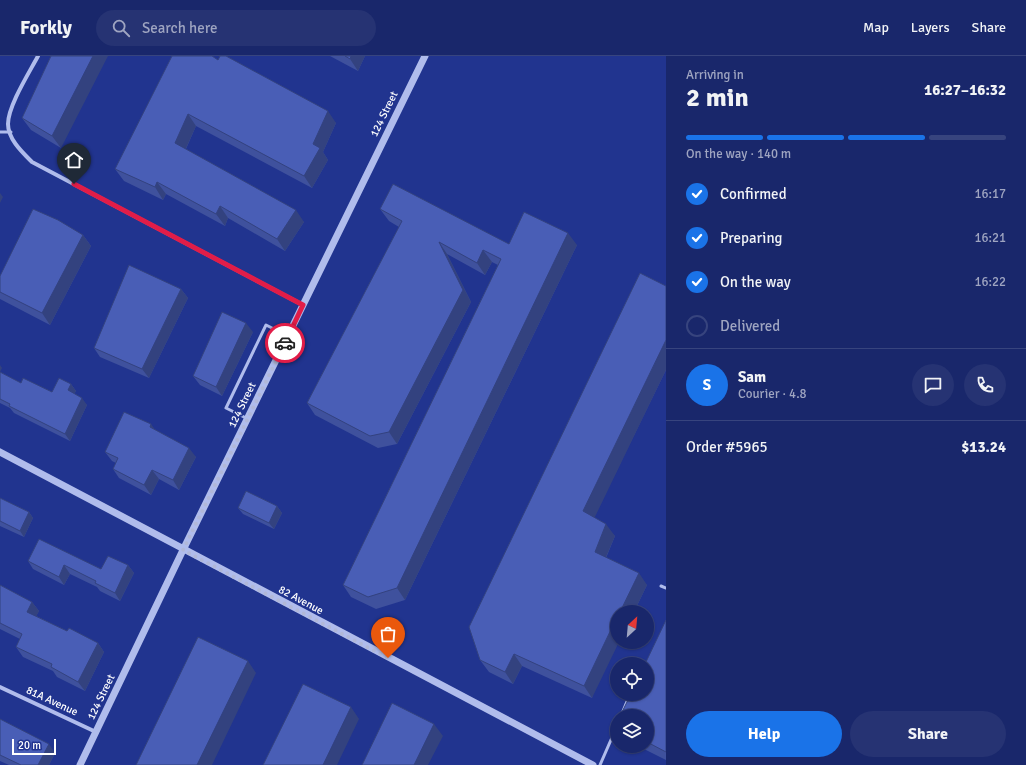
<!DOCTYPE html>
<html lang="en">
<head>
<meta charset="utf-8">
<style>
	:root { --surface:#19276b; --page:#263373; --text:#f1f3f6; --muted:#9fa5c1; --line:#37447e; --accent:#1a73e8 }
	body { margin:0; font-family:Signika,sans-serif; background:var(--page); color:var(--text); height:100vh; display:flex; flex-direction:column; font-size:15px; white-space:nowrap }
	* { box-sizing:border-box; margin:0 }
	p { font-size:13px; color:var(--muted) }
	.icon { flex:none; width:22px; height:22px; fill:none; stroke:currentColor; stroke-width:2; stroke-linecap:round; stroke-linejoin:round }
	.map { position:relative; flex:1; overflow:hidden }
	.details { display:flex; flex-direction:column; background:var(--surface); width:360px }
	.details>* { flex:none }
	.needle { width:26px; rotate:26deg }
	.controls { position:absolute; left:610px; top:549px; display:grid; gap:8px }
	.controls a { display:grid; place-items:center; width:44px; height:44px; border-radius:50%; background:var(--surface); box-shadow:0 1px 3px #0004,0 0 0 1px var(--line); font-size:20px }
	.scale { position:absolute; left:12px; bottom:10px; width:44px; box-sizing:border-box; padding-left:4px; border:2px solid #fff; border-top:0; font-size:11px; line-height:14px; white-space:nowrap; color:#fff; -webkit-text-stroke:3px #21348f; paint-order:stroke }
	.pin { position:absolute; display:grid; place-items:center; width:34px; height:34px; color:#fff; margin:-41px -17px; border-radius:50% 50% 50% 0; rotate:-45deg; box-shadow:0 0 4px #0007 }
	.pin .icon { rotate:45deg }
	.courier { position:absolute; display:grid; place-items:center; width:40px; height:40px; margin:-20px; border:3px solid #e11d48; border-radius:50%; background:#fff; color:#222; box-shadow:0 1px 5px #0007 }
	.headline em { font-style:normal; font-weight:800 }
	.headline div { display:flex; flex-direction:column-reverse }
	.headline { display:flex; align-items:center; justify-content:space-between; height:68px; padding:0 20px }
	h1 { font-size:26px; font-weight:800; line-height:30px }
	.bar { display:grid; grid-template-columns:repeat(4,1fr); gap:6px 4px; align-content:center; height:48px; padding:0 20px }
	.bar i { height:5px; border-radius:3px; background:var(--line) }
	.bar .on { background:var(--accent) }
	.bar p { grid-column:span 4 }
	.line { display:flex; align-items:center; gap:10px; padding:0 20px; border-top:1px solid var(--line) }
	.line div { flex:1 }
	.round { display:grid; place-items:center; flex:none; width:42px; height:42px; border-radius:21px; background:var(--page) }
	ol { padding:0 20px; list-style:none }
	li { display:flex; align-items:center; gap:12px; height:44px }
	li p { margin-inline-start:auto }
	li .icon { padding:4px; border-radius:50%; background:var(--accent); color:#fff; stroke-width:4 }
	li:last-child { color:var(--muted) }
	li i { width:22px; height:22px; border:2px solid var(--line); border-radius:50% }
	.button { display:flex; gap:8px; margin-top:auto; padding:8px 20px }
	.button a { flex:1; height:46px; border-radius:24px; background:var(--accent); color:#fff; font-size:16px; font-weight:800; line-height:46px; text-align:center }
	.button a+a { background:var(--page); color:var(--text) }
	header { display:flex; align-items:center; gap:24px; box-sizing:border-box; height:56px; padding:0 20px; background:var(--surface); border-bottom:1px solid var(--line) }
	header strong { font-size:19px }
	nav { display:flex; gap:22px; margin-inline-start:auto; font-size:14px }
	.search { width:280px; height:36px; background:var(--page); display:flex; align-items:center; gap:10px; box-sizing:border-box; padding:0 14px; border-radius:22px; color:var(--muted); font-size:15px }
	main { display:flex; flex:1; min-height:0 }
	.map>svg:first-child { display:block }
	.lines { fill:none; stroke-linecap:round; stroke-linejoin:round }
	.service { stroke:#b0bcec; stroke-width:3 }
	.minor { stroke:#b0bcec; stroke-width:4 }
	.tertiary { stroke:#b0bcec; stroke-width:7 }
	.wall { fill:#3f519d }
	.shaded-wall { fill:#33427f }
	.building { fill:#495eb6; stroke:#33427f }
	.done { stroke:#b1b8d8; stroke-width:4; stroke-dasharray:0 7.2 }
	.route { stroke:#e11d48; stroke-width:5 }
	.labels { text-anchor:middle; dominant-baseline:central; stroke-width:3.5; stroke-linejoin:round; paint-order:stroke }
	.street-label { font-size:11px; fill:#fff; stroke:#21348f }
</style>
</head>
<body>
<header>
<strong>Forkly</strong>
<div class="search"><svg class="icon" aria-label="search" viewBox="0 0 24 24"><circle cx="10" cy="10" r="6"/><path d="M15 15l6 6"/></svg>Search here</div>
<nav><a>Map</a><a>Layers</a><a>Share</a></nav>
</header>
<main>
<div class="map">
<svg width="666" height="709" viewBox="0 0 666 709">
	<rect width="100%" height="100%" fill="#21348f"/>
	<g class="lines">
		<path class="service" d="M0,76H11
			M248,363L226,352L266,269L288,280
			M661,530L666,532
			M613,619L617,622
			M621,660L630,638
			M600,709L617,670"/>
		<path class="minor" d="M38,0C29,17 8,50 8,68C8,83 22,96 32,106L303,249
			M0,631L96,676"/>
		<path class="tertiary" d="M0,396L593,709
			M80,709L183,494L425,0"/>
	</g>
	<path class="wall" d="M51,0L61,92L31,74L22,62Z
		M330,0H365L358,15Z
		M218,4L336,67L323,96L328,104L312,132L196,70L186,93L304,166L285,195L228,162L225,170L166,138L163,144L124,125L115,113Z
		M380,153L509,188L577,189L405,544L376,553L351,541L343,529L498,209L492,206L485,219L447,198L471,246L397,388L378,392L315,359L307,347L399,171L389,165Z
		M83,179L91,190L50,269L0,243V220Z
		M666,230V314L594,461L615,480L606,502L647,529L634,556H617L592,642L522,610L513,628L489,616L480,604Z
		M181,233L188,242L149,322L100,301L94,292Z
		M253,276L222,340L200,329L193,320Z
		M0,316L21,327L52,336L71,328L76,335L74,338L87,349L70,385L14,357L10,352L0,347Z
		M155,374L196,401L179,434L159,423L151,439L119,422L113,413L116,407L112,405L105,396Z
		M0,442L29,456L33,462L24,481L0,470Z
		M277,450L282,457L274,473L243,458L238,452Z
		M28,505L101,513L128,509L134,517L120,545L100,535L97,531L70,518L64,529L33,513Z
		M0,529L32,546L39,555L36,560L67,575L98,587L104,596L85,635L57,621L53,615L23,601L16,591L20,583L0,573Z
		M666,564V704L638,690H647V660Z
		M0,663L55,697L49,709H9L0,705Z"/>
	<path class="shaded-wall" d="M93,0H108L61,92L52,80Z
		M351,0H365L358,15L350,3Z
		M328,55L336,67L323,96L328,104L312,132L304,120L313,88Z
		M188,58L196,70L183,99L175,87Z
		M157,126L166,138L163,144L155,131Z
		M0,137L3,141L0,147Z
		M220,150L228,162L225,170L216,158Z
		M296,154L304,166L285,195L277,183Z
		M568,177L577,189L405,544L397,532Z
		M83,179L91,190L50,269L42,257Z
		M439,186L447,198L471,246L397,388L389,376Z
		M483,194L492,206L485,219L477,207Z
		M181,233L188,242L149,322L142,313Z
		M246,267L253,276L222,340L216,331Z
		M666,284V314L592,467L583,455Z
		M0,309L2,312L0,316Z
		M71,328L76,335L73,341L68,334Z
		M82,342L87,349L70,385L65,378Z
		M151,368L158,378L150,371Z
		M189,392L196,401L179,434L173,424Z
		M152,414L159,423L151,439L144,429Z
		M277,450L282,457L274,473L269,467Z
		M29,456L33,462L24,481L20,475Z
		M606,468L615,480L603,508L595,496Z
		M64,509L70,518L64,529L59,521Z
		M128,509L134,517L120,545L115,537Z
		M639,517L647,529L634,556H620Z
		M32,546L39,555L34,565L27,556Z
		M617,561V586H619L592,642L584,630Z
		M98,587L104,596L85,635L78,626Z
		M514,598L522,610L513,628L505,616Z
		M248,605L256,617L212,709H197Z
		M351,651L359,663L337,709H323Z
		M434,668L443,680L428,709H414Z
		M49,688L55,697L49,709H38Z"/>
	<path class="building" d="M51,0H93L52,80L22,62Z
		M172,0H212L218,4L220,0H226L328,55L313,88L320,92L304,120L188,58L175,87L296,154L277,183L220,150L216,158L157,126L155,131L115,113Z
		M345,0H351L350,3Z
		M393,128L509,188L524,156L568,177L397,532L368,541L343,529L501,203L483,194L477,207L439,186L463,234L389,376L370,380L307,347L402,165L380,153Z
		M33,153L58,164L83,179L42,257L0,236V220Z
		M129,209L181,233L142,313L94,292Z
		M640,217L666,230V284L583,455L606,468L595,496L639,517L620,556H617V561L584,630L514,598L505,616L480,604L469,571Z
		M222,256L246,267L216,331L193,320Z
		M0,316L21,327L23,322L52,336L59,322L71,328L68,334L82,342L65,378L9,350L10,348L0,343Z
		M124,356L151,368L150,371L189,392L173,424L152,414L144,429L113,413L118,402L105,396Z
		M246,435L277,450L269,467L238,452Z
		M0,442L29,456L20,475L0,465Z
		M39,483L101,513L108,500L128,509L115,537L95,527L96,525L64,509L59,521L28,505Z
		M0,529L32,546L27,556L67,575L69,572L98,587L78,626L51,611L52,608L16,591L22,578L0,567Z
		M666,564V696L647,686V660H620L631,638H647V608H645Z
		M198,581L248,605L197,709H136Z
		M303,628L351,651L323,709H263Z
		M392,647L434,668L414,709H362Z
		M0,663L49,688L38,709H21L0,699Z"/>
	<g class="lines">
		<path class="done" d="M285,287L183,494L388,602"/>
		<path class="route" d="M74,128L303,249L285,287"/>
	</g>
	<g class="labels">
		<g class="street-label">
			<text transform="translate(384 58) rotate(-64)">124 Street</text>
			<text transform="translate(242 349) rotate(-64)">124 Street</text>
			<text transform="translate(301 544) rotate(28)">82 Avenue</text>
			<text transform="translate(101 641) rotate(-64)">124 Street</text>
			<text transform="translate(52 645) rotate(25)">81A Avenue</text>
		</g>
	</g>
</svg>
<div class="controls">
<a><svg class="needle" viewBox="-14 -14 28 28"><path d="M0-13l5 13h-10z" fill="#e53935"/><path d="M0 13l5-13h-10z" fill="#9fa5c1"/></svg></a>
<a><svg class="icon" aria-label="locate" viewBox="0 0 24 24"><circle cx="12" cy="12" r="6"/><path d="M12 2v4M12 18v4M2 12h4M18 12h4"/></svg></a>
<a><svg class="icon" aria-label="layers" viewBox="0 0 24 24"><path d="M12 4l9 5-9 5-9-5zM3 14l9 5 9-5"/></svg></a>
</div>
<div class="scale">20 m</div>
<div class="pin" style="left:388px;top:602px;background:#ea580c"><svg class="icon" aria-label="bag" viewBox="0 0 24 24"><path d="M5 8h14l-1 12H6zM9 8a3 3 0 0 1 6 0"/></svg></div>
<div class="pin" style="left:74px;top:128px;background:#1f2937"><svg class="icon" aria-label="home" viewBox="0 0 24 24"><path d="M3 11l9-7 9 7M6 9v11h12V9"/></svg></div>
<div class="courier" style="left:285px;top:287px"><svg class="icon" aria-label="car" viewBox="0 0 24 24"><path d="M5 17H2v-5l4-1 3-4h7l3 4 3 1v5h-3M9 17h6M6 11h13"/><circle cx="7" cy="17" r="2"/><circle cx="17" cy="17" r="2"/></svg></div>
</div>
<section class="details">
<div class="headline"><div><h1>2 min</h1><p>Arriving in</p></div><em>16:27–16:32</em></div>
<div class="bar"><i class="on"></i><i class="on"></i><i class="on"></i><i></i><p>On the way · 140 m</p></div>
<ol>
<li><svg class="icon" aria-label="check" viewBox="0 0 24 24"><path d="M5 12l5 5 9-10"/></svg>Confirmed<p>16:17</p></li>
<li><svg class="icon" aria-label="check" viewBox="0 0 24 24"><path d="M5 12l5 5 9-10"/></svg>Preparing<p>16:21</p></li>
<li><svg class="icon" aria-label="check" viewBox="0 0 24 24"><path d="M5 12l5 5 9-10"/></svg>On the way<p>16:22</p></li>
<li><i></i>Delivered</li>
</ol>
<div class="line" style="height:72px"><b class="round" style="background:var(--accent);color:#fff">S</b><div><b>Sam</b><p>Courier · 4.8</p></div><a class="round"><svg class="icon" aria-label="chat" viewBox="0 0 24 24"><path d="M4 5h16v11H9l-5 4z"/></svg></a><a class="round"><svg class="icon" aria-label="phone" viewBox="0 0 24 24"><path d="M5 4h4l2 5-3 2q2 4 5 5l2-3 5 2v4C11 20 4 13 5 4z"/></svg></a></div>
<div class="line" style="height:52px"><div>Order #5965</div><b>$13.24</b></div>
<div class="button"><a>Help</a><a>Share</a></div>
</section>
</main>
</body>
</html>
